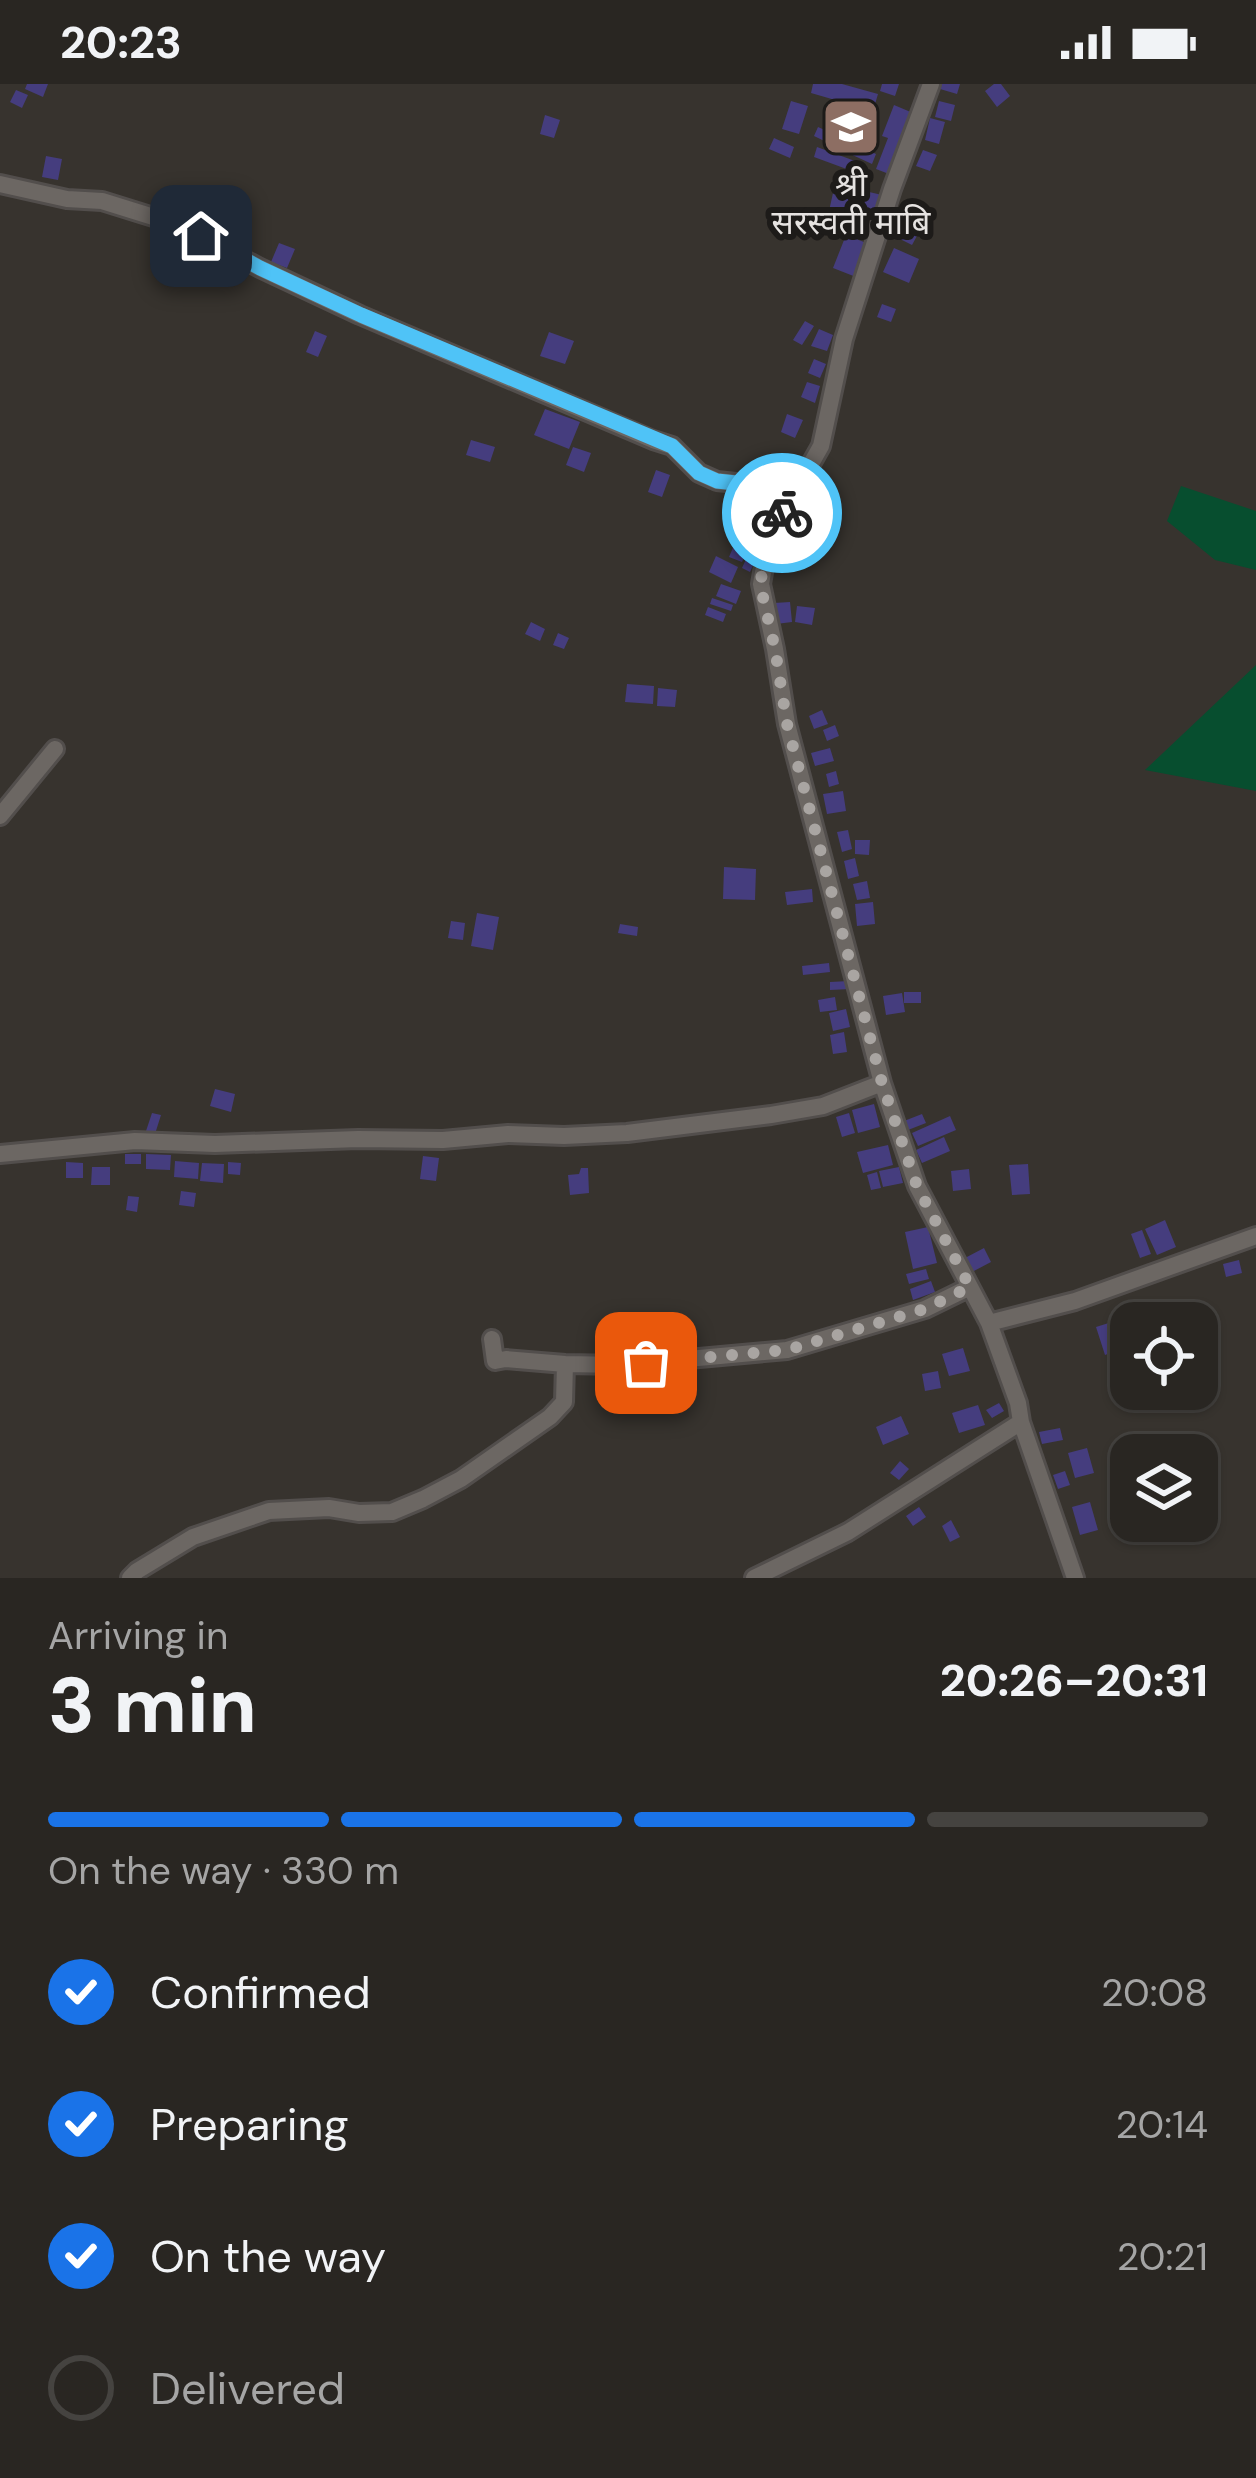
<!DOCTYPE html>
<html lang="en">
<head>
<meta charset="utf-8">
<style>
	:root { --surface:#292622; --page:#312e2a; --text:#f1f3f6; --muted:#a5a5a5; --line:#454340; --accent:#1a73e8 }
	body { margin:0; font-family:"DM Sans","Noto Sans Devanagari",sans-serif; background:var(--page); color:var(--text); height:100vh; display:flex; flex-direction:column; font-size:45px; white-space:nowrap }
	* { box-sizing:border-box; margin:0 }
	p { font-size:39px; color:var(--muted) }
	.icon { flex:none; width:66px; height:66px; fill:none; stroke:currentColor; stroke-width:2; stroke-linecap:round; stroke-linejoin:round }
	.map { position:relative; height:1494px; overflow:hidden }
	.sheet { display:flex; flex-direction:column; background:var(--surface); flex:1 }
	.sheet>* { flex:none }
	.fabs { position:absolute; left:1110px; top:1218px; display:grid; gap:24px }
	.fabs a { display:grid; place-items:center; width:108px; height:108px; border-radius:24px; background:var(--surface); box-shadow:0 3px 9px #0004,0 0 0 3px var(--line); font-size:60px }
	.pin { position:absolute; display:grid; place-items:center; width:102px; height:102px; color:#fff; margin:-51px; border-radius:24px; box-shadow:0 6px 18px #0006 }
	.courier { position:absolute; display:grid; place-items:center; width:120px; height:120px; margin:-60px; border:9px solid #4fc3f7; border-radius:50%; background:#fff; color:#222; box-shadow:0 3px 15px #0007 }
	.overview em { font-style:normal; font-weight:800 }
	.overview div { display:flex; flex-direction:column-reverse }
	.overview { display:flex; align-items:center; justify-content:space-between; height:204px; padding:0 48px }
	h1 { font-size:78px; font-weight:800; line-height:90px }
	.bar { display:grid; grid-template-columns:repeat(4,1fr); gap:18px 12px; align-content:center; height:144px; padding:0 48px }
	.bar i { height:15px; border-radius:9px; background:var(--line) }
	.bar .current { background:var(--accent) }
	.bar p { grid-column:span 4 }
	ol { padding:0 48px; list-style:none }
	li { display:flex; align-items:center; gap:36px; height:132px }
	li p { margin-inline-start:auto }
	li .icon { padding:12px; border-radius:50%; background:var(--accent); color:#fff; stroke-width:4 }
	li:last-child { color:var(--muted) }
	li i { width:66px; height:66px; border:6px solid var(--line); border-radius:50% }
	.status { display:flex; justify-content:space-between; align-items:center; height:84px; padding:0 60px; background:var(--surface); direction:ltr }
	.status svg { height:33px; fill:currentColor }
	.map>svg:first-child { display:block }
	.green { fill:#074e2f }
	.building { fill:#453d7e }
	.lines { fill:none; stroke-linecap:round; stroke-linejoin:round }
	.street-casing { stroke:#524e4c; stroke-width:22 }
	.street { stroke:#6c6763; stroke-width:16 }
	.done { stroke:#a9a5a2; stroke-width:12; stroke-dasharray:0 21.6 }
	.route { stroke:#4fc3f7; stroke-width:15 }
	.labels { text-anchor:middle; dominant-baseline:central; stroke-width:12; stroke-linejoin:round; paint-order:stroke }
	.poi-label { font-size:33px; fill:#e6e3e1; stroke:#1d1b19 }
</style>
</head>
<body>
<div class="status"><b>20:23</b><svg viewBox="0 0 49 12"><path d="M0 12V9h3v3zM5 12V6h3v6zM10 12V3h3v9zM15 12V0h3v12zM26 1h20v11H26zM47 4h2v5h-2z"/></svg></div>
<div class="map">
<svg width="1256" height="1494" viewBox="0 0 1256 1494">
	<rect width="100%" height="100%" fill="#37332e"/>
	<path class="green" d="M1181,402L1256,427V486L1215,476L1167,437Z
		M1256,581V707L1145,686Z"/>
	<path class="building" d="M27,0H48L43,13L25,5Z
		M813,0H842L878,10L873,27L811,9Z
		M882,0H899L895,12L880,7Z
		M942,0H960L957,10L940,5Z
		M994,0H1001L1010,12L997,23L985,7Z
		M16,6L28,11L22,24L10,18Z
		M791,17L808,22L799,50L782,45Z
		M939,17L955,21L951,37L935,33Z
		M894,21L913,29L889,90L876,85L888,54L882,52Z
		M545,31L560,36L554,54L540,50Z
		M930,34L945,38L939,60L925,56Z
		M818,43L849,57L845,67L814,52Z
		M774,54L794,63L790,74L769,65Z
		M851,58L876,70L872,80L846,68Z
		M817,63L855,77L852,87L814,73Z
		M923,66L937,71L930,87L916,82Z
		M46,72L62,75L58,96L42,93Z
		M835,100L882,111L876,137L829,127Z
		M903,143L918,150L912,161L898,154Z
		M846,151L869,160L856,193L833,184Z
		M279,159L295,165L287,184L271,178Z
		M894,164L919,175L909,199L883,188Z
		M882,220L896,225L891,238L877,233Z
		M805,237L814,242L802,261L793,256Z
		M819,245L833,251L827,267L811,262Z
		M315,247L327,252L318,273L306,268Z
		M549,248L574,257L565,280L540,272Z
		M814,275L826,280L820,294L808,289Z
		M807,298L820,302L815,319L801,313Z
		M545,325L580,338L569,365L534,351Z
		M787,330L803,336L795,354L781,348Z
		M471,356L495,363L490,378L466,371Z
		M573,363L591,369L584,388L566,381Z
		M770,370L784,376L778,392L764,386Z
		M656,386L670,391L662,413L648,408Z
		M763,389L781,394L777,409L759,404Z
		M746,414L768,421L763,438L740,431Z
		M733,433L754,439L748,457L727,451Z
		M756,440L766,443L759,463L749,460Z
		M735,459L748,465L742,478L729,473Z
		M751,464L759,468L750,488L742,484Z
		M716,472L738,483L731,499L709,488Z
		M721,500L741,507L736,520L716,512Z
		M712,514L733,521L731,527L710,520Z
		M790,518L792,538L776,540L774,519Z
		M797,522L815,524L812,541L795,538Z
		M708,523L726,530L723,538L705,531Z
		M531,538L545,545L540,557L525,550Z
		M558,549L569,554L564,565L553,561Z
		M627,600L654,602L653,620L625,618Z
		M658,604L677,606L675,623L657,622Z
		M822,626L828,640L814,645L809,632Z
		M835,641L839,652L827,657L823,646Z
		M830,664L834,677L815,682L811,669Z
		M836,687L839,700L829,703L826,690Z
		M843,707L846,727L827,730L823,710Z
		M848,746L852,765L842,768L837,748Z
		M855,756H870L869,771L855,770Z
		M855,774L859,792L848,795L844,777Z
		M724,783L756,785L755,816L723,815Z
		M867,797L870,814L857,816L853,800Z
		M812,805L813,818L787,821L785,808Z
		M873,818L875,840L857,842L855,820Z
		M477,829L499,833L493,866L471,862Z
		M451,837L465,839L463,856L448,854Z
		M620,840L638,843L637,852L618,849Z
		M829,879L830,888L803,891L802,882Z
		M849,897L850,905L830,906V898Z
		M904,908H921V919H904Z
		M902,909L905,928L886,931L883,912Z
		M835,913L837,926L820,928L818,916Z
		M846,925L850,943L833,947L829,929Z
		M844,948L847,968L833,970L830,951Z
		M215,1005L235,1010L231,1028L210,1022Z
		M874,1020L880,1043L858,1049L852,1026Z
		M152,1029L161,1031L155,1050L146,1047Z
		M849,1029L855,1049L842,1053L836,1033Z
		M922,1030L926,1039L908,1046L904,1037Z
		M950,1032L956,1046L918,1062L912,1049Z
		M944,1053L950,1067L922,1079L916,1066Z
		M888,1061L893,1081L863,1089L857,1068Z
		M125,1070H141V1080H125Z
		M146,1070L171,1071L170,1086L146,1085Z
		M423,1072L439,1074L436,1097L420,1095Z
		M175,1077L199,1079L198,1095L174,1093Z
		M66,1078L83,1079V1094H66Z
		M228,1078L241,1079L240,1091L228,1090Z
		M202,1079L224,1080L223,1099L200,1097Z
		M1028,1080L1030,1110L1012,1111L1009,1081Z
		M92,1083H110V1101H91Z
		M899,1083L903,1099L883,1103L879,1087Z
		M581,1084H588L589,1109L570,1111L568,1091L579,1090Z
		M969,1085L971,1105L953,1107L951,1087Z
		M877,1088L881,1104L871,1106L867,1091Z
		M181,1107L196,1109L194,1123L179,1121Z
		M128,1112L139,1113L137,1128L126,1126Z
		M1165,1136L1176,1163L1157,1171L1145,1145Z
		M928,1143L937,1179L913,1185L905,1148Z
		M1142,1146L1151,1170L1140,1174L1131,1150Z
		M984,1164L991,1178L972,1188L965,1174Z
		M1239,1176L1242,1189L1226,1193L1223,1180Z
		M926,1185L929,1195L909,1200L906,1190Z
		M931,1197L935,1208L913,1216L910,1205Z
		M1115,1237L1124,1264L1105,1271L1096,1243Z
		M963,1264L970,1287L949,1292L942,1270Z
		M938,1287L941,1304L925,1307L922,1290Z
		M999,1319L1004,1327L992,1334L986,1326Z
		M978,1321L985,1341L959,1349L952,1329Z
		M901,1332L909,1350L883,1361L876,1343Z
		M1060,1344L1063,1356L1042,1360L1039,1348Z
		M1087,1364L1094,1389L1075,1394L1068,1369Z
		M900,1377L909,1385L899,1396L890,1389Z
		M1065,1387L1070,1401L1058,1405L1053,1391Z
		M1090,1418L1098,1446L1080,1451L1072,1423Z
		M919,1423L926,1433L913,1442L906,1432Z
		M951,1436L960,1453L950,1458L942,1442Z"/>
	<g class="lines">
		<defs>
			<path id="street" d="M931,0L892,105L844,255L821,362L769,454L761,500L775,565L787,640L882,999L917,1102L989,1239L1018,1319L1021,1338L1075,1494
				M0,100L67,115L102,117L179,141L260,184L360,231L653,356L672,362L699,389L717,397L736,399L784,425
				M0,732L55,665
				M0,1070L135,1057L215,1060L358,1055L443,1056L508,1050L564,1052L627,1049L771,1031L823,1022L882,999
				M989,1239L1075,1217L1256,1152
				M492,1255L495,1277L506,1275L565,1280L622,1281L787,1266L925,1225L970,1203
				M130,1494L137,1487L193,1453L269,1427L329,1424L359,1429L392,1428L423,1415L461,1395L550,1333L564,1318L565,1280
				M754,1494L848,1448L1021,1338"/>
		</defs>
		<use href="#street" class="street-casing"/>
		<use href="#street" class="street"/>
	</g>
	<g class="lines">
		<path class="done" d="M646,1279L787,1266L925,1225L970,1203L917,1102L882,999L787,640L775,565L760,500L769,454L782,429"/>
		<path class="route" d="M201,152L260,184L361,231L672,362L699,389L717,397L736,399L784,425L782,429"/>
	</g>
	<defs>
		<symbol id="school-square" viewBox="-11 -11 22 22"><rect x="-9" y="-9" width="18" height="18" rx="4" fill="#8d6e63" stroke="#1d1b19"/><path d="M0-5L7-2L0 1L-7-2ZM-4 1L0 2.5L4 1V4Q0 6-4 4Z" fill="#fff"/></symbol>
	</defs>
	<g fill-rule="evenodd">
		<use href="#school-square" x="818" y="10" width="66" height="66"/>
	</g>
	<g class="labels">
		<g class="poi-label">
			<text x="851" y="100">श्री<tspan x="851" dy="38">सरस्वती माबि</tspan></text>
		</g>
	</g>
</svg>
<div class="fabs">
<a><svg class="icon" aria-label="locate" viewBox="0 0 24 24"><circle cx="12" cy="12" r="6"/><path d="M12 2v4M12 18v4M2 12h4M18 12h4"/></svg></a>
<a><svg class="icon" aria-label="layers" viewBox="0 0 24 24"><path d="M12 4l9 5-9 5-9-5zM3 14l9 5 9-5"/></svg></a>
</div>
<div class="pin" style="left:646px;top:1279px;background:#ea580c"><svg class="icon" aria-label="bag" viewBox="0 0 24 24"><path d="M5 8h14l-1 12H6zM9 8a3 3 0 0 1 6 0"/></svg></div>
<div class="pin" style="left:201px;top:152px;background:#1f2937"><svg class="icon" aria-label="home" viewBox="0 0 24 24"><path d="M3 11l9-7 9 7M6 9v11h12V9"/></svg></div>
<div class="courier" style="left:782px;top:429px"><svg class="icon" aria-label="bike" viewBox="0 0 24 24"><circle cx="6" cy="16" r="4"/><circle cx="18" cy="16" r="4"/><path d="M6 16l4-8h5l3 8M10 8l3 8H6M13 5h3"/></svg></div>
</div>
<section class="sheet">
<div class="overview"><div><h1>3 min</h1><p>Arriving in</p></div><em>20:26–20:31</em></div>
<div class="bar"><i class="current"></i><i class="current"></i><i class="current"></i><i></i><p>On the way · 330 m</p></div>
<ol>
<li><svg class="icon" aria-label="check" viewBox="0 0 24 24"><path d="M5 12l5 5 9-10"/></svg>Confirmed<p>20:08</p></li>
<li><svg class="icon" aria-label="check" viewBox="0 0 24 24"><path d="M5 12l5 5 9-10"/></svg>Preparing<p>20:14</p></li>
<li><svg class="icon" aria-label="check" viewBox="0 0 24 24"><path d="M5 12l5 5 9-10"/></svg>On the way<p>20:21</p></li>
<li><i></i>Delivered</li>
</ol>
</section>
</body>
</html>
